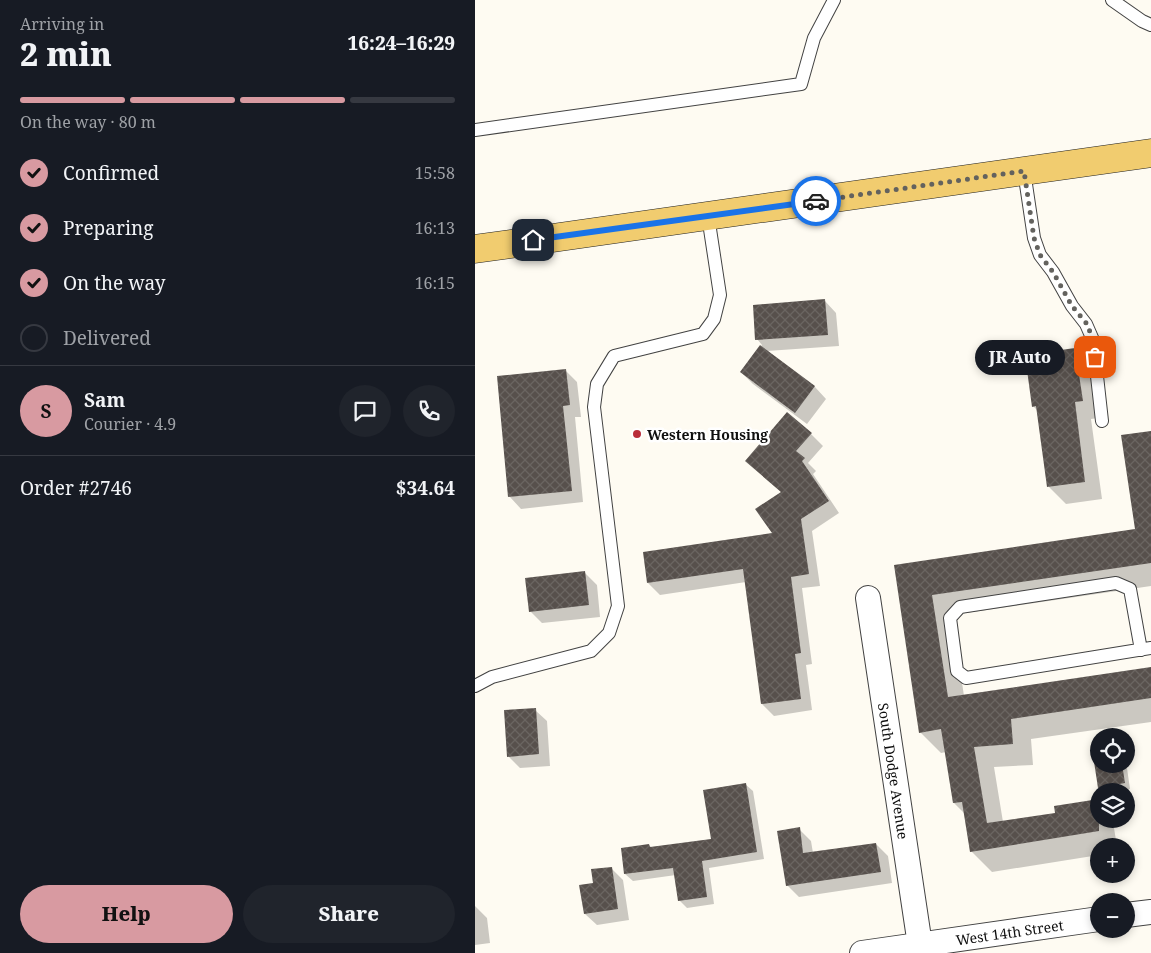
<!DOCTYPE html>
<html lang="en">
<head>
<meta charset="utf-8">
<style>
	:root { --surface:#171b24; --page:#20242c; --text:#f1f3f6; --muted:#9ea1a6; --line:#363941; --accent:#d89aa1 }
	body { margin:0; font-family:"Noto Serif",serif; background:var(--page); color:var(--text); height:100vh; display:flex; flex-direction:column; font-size:19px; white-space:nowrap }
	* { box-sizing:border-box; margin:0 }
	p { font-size:16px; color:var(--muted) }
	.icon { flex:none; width:28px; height:28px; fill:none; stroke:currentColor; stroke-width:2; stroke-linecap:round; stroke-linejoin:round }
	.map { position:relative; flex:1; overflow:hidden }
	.sheet { display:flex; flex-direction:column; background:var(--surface); width:475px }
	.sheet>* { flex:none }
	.buttons { position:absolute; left:615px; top:728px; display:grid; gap:10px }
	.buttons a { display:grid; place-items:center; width:45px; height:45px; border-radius:50%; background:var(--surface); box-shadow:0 2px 8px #0003; font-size:25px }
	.pin { position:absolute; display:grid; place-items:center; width:42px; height:42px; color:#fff; margin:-21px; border-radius:10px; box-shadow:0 2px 8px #0006 }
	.courier { position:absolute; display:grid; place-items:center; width:50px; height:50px; margin:-25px; border:4px solid #1a73e8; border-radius:50%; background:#fff; color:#222; box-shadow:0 1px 6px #0007 }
	.bubble { position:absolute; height:35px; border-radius:18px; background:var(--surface); box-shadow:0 2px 8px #0003; font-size:16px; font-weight:800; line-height:35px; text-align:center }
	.head em { font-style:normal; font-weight:800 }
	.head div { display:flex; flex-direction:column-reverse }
	.head { display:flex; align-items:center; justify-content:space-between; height:85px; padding:0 20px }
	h1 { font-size:32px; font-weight:800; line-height:38px }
	.bar { display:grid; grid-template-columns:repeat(4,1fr); gap:8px 5px; align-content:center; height:60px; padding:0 20px }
	.bar i { height:6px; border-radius:4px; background:var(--line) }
	.bar .on { background:var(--accent) }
	.bar p { grid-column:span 4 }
	.line { display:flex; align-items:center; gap:12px; padding:0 20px; border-top:1px solid var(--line) }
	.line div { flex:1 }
	.round { display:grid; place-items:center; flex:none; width:52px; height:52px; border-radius:26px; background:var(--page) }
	ol { padding:0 20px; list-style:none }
	li { display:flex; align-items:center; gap:15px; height:55px }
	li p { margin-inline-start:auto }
	li .icon { padding:5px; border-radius:50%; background:var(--accent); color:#111; stroke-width:4 }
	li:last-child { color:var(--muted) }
	li i { width:28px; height:28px; border:2px solid var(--line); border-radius:50% }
	.button { display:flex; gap:10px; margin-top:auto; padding:10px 20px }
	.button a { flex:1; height:58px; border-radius:30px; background:var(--accent); color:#111; font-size:20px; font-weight:800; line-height:58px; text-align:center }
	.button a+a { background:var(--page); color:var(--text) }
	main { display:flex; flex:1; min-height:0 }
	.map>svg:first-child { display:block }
	.shadow { fill:#0003 }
	.building { fill:url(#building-cross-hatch) }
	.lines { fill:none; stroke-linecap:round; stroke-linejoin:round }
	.service-casing { stroke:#424242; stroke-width:14 }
	.minor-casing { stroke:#424242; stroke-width:26 }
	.primary-casing { stroke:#202020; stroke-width:29 }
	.service { stroke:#fff; stroke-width:12 }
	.minor { stroke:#fff; stroke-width:24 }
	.primary { stroke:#f1cc6f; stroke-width:28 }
	.done { stroke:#63625e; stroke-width:5; stroke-dasharray:0 9 }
	.route { stroke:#1a73e8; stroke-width:6 }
	.poi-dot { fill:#b92d3a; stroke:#fff; stroke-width:2 }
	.labels { text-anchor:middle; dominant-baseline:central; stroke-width:5; stroke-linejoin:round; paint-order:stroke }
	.poi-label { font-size:14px; font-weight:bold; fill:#0f0f0f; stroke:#fff; text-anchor:start }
	.street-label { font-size:14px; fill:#0f0f0f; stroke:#fff }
</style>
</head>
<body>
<main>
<section class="sheet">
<div class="head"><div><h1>2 min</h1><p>Arriving in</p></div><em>16:24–16:29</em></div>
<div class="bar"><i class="on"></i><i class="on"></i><i class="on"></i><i></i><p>On the way · 80 m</p></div>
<ol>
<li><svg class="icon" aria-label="check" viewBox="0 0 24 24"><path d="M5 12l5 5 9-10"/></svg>Confirmed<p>15:58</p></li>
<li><svg class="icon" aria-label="check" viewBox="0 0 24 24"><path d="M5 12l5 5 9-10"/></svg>Preparing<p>16:13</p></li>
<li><svg class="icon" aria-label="check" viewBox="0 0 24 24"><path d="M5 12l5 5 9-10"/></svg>On the way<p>16:15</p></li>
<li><i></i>Delivered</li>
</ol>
<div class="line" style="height:90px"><b class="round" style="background:var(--accent);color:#111">S</b><div><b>Sam</b><p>Courier · 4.9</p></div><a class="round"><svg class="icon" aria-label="chat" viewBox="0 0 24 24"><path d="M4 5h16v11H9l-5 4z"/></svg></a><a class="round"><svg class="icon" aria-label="phone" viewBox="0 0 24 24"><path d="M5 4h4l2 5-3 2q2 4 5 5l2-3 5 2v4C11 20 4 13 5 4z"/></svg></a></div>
<div class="line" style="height:65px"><div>Order #2746</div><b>$34.64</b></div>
<div class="button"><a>Help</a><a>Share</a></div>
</section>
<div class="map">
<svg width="676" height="953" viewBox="0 0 676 953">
	<defs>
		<pattern id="building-cross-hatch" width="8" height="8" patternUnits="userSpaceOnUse" patternTransform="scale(1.25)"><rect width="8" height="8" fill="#57504c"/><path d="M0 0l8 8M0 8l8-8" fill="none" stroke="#6a6561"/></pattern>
	</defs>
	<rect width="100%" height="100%" fill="#fefbf2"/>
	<path class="shadow" d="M350,301L361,313L364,346L292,351L340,387L351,399L332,424L278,384L266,372L287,345L282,339Z
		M600,349L617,366L624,418L616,419L627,499L591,504L574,487L563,411L558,406Z
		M90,370L102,382L106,417H100L108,502L46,509L35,497Z
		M676,432V586L477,615L489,696L676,668V722L556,739L558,765L519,767L528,822L634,819L638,822L642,846H624V855L517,872L496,851L490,814L479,803L471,752L466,753L445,732L420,566L662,530Z
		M336,434L348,446L333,463L341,471L338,474L364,513L337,531L345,586L327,588L337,664L331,665L337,710L299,716L287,704L271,582L185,595L173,583L299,534L306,492L271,461Z
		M110,573L122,585L125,617L67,623L56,612Z
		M60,710L72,721L75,766L45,768L33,756Z
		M651,761L655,789L628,791L624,787V764H651Z
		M270,784L278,791L289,859L234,868L239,904L212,908L204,900L201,875L158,881L150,874L174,845L177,848L238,840Z
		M324,829L336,841L338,853L401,844L413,856L417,883L324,897L312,885Z
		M136,868L148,880L154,920L122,925L110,914L119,884Z
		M0,906L12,918L15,943L0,945Z"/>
	<path class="building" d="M350,299L353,335L280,340L278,305Z
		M285,345L340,386L320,413L265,372Z
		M600,348L608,401L600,402L610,482L572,487L561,406L557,407L550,355Z
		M91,369L95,405L88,406L97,491L33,497L22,376Z
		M312,412L337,433L321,451L330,458L327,461L354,501L326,519L334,574L316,577L326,653L320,654L326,699L286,704L268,569L172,583L168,552L297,533L280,509L306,492L270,461Z
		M676,431V563L457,595L473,697L676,667V698L536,719L538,744L499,747L512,823L580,813L579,806L624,799V831L495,852L487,802L478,803L466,729L444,733L419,565L660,529L646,435Z
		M110,571L114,605L54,612L50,578Z
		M61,708L64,754L32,757L29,710Z
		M624,754V764H647L650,783L623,788L618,755Z
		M271,783L282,852L227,861L232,897L203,901L198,868L149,874L146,848L174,844L175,847L236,839L228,790Z
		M325,827L328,853L401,843L406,872L311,886L302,831Z
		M137,867L143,909L109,914L104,885L118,883L116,869Z"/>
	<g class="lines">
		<defs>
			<path id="service" d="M637,0L667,21L676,25
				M0,130L326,84L339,38L359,0
				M549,171L559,238L565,255L578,272L597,306L611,324L618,340L627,421
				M666,650L655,589L641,583L485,607L475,618L482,671L491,678L676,648
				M0,686L17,677L116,651L134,633L143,606L119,407L122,384L139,356L228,334L239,319L245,295L233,216"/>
			<g id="minor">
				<path id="s1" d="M393,598L445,945"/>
				<path d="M651,915L676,912"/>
				<path id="s2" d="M387,953L624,919"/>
			</g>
			<path id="primary" d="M0,249L676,153"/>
		</defs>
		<use href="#service" class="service-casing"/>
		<use href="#minor" class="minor-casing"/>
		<use href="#primary" class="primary-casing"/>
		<use href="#service" class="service"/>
		<use href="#minor" class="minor"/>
		<use href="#primary" class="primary"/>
	</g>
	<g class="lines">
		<path class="done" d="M341,201L549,171L559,238L565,255L578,272L597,306L612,324L618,340L620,357"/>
		<path class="route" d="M58,240L341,201"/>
	</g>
	<circle class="poi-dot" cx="162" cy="434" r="5"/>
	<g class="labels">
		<g class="poi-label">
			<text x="172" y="434">Western Housing</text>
		</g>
		<g class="street-label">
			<text stroke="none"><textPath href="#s1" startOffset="175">South Dodge Avenue</textPath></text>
			<text stroke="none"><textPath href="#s2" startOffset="149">West 14th Street</textPath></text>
		</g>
	</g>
</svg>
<div class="buttons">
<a><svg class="icon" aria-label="locate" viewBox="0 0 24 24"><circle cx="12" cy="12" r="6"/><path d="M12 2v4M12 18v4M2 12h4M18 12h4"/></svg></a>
<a><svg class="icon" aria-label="layers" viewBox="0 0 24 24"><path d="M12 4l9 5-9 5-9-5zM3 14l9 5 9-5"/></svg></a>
<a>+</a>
<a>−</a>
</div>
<div class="pin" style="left:620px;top:357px;background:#ea580c"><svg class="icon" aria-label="bag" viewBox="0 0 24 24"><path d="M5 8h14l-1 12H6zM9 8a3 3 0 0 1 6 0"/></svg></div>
<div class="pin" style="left:58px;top:240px;background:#1f2937"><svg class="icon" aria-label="home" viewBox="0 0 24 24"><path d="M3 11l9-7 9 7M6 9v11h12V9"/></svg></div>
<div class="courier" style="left:341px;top:201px"><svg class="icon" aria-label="car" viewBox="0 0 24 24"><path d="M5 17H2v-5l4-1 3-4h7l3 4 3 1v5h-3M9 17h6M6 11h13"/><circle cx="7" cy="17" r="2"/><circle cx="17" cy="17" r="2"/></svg></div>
<div class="bubble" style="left:500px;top:340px;width:90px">JR Auto</div>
</div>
</main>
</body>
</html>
